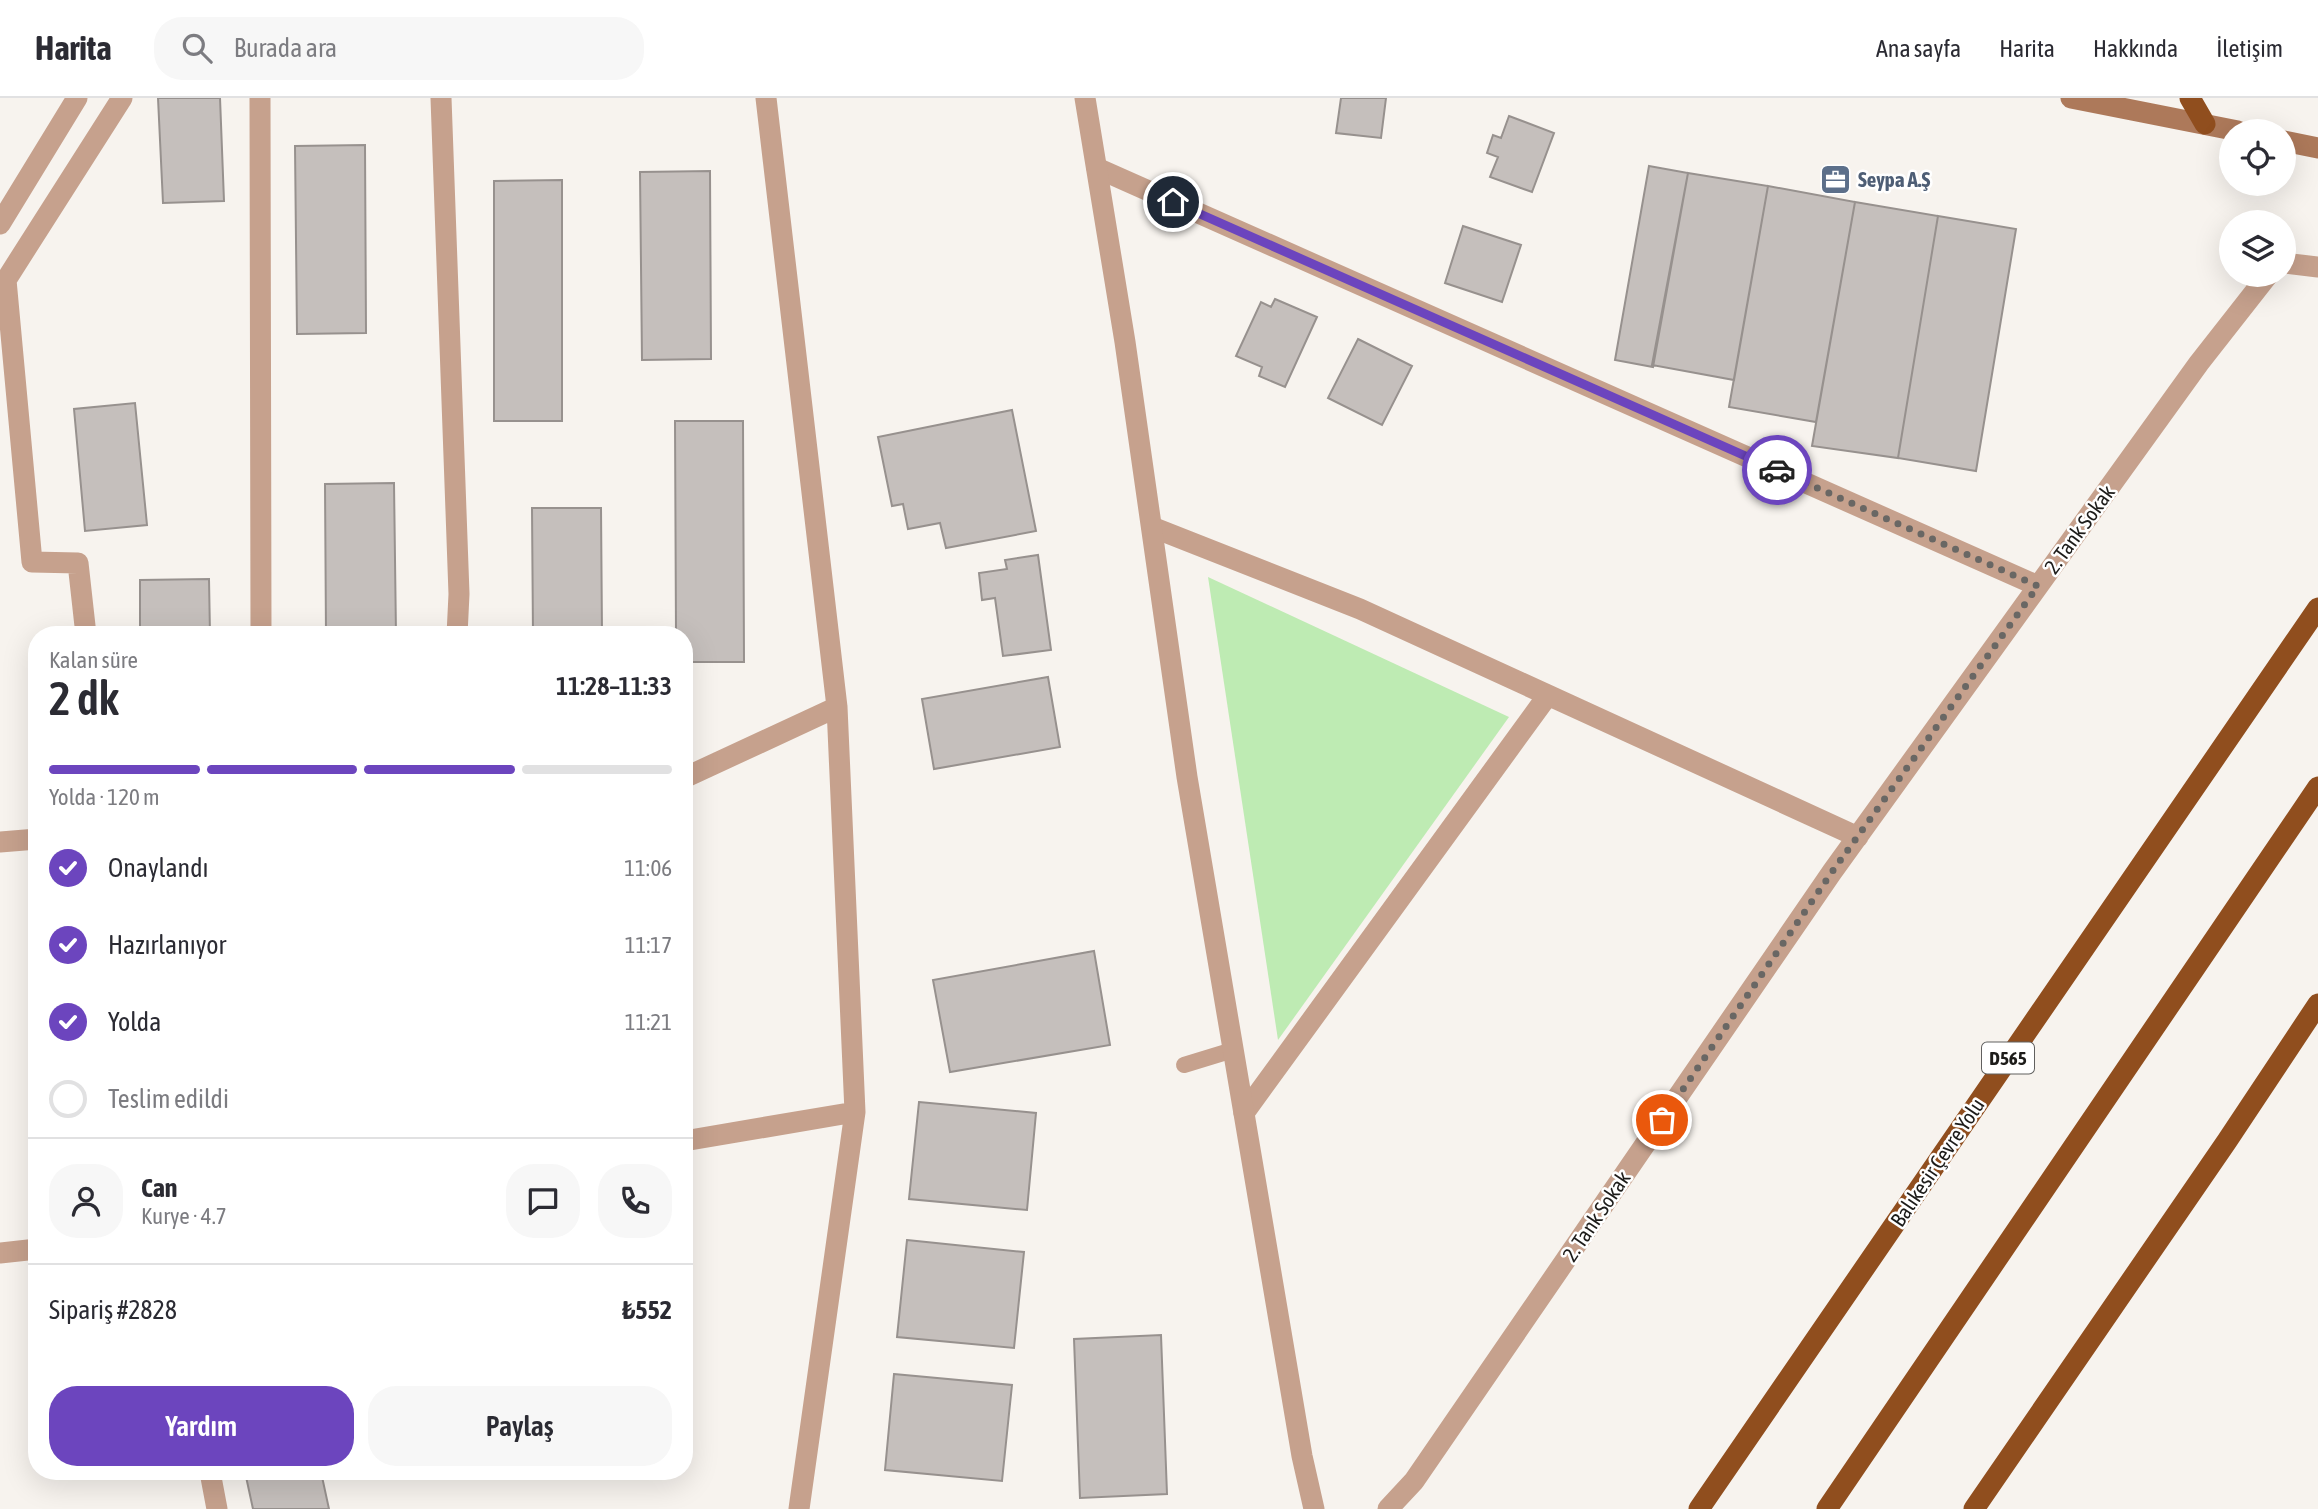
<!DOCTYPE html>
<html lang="tr">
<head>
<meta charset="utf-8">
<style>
	:root { --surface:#fff; --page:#f7f7f7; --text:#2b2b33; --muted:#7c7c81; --line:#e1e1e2; --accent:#6c45be }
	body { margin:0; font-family:"Asap Condensed",sans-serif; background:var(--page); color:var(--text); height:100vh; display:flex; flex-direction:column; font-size:26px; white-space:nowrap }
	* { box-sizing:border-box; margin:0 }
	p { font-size:23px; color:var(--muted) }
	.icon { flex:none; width:38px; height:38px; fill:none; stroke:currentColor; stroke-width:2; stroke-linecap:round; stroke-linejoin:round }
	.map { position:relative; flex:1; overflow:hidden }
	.side { position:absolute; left:28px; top:528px; width:665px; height:854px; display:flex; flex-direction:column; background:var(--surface); border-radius:28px; box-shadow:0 7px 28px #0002 }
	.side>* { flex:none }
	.buttons { position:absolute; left:2219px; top:21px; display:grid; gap:14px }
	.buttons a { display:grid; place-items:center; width:77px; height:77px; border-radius:50%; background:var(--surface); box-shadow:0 7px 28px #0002; font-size:35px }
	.pin { position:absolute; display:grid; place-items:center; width:60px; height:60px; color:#fff; margin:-30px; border:4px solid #fff; border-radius:50%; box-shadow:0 2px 7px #0007 }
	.courier { position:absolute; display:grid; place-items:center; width:70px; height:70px; margin:-35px; border:5px solid #6c45be; border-radius:50%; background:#fff; color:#222; box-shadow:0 2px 9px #0007 }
	.headline em { font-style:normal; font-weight:600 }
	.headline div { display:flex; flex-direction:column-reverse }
	.headline { display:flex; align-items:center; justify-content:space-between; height:119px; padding:0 21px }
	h1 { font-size:46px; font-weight:600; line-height:52px }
	.bar { display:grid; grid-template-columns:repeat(4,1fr); gap:10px 7px; align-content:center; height:84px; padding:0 21px }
	.bar i { height:9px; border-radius:5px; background:var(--line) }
	.bar .on { background:var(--accent) }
	.bar p { grid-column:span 4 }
	.line { display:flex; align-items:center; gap:18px; padding:0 21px; border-top:2px solid var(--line) }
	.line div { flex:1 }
	.round { display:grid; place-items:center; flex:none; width:74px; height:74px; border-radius:28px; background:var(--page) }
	ol { padding:0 21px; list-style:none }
	li { display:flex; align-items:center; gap:21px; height:77px }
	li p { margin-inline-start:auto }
	li .icon { padding:7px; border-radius:50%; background:var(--accent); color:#fff; stroke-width:4 }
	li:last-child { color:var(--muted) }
	li i { width:38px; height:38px; border:4px solid var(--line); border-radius:50% }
	.action { display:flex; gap:14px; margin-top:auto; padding:14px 21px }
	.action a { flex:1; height:80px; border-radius:28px; background:var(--accent); color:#fff; font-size:28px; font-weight:600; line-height:80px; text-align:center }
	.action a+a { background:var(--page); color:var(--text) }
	header { display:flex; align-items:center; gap:42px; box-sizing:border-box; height:98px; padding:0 35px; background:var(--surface); border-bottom:2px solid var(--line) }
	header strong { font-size:33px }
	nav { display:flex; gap:38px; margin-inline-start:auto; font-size:24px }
	.search { width:490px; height:63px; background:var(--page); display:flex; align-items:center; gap:18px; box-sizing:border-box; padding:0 24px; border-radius:28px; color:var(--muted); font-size:26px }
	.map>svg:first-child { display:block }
	.green { fill:#beebb3 }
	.building { fill:#c5bfbc; stroke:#97918e; stroke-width:2 }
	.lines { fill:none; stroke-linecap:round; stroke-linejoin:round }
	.service { stroke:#c6a18d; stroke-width:16 }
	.minor { stroke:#c6a18d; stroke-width:21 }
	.tertiary { stroke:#c6a18d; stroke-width:21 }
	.secondary { stroke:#ad795a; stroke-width:21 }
	.trunk { stroke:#904e1e; stroke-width:21 }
	.done { stroke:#696764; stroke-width:7; stroke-dasharray:0 12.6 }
	.route { stroke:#6c45be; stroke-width:9 }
	.labels { text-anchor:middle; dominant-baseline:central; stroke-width:5; stroke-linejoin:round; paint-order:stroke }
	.shield { fill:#fff; stroke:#61605f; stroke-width:2 }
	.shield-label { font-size:19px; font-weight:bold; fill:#1d1c1a }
	.service-label { font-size:21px; font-weight:bold; fill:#4e5e75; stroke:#fff; text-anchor:start }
	.street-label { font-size:21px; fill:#1d1c1a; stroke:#fff }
</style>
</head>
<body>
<header>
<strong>Harita</strong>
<div class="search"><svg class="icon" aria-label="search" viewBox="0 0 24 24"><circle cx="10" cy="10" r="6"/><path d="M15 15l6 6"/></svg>Burada ara</div>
<nav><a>Ana sayfa</a><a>Harita</a><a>Hakkında</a><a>İletişim</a></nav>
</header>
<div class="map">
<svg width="2318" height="1411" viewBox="0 0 2318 1411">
	<rect width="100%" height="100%" fill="#f7f3ee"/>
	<path class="green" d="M1208,479L1509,619L1278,942Z"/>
	<path class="building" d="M158,0H220L224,103L163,105Z
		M1341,0H1386L1381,40L1336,35Z
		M1509,18L1554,35L1532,94L1490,79L1498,59L1487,55L1493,37L1501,40Z
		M365,47L366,235L297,236L295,48Z
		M1649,68L1688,75L1653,269L1615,262Z
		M710,73L711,261L642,262L640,74Z
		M1688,75L1768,88L1734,282L1652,267Z
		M562,82V323H494V83Z
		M1768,88L1855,104L1816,324L1729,309Z
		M1855,104L1938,118L1898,360L1812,348Z
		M1938,118L2016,131L1976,373L1898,360Z
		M1463,128L1521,147L1502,204L1445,185Z
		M1275,201L1317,219L1285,289L1259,278L1262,269L1236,258L1261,204L1271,209Z
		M1358,241L1412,268L1382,327L1328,300Z
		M135,305L147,427L85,433L74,311Z
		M1012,312L1036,433L946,450L940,425L908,431L903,406L892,408L878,339Z
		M675,323H743L744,564H684V537H676Z
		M394,385L396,537H326L325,386Z
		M532,410H601L602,537H533Z
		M1038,457L1051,552L1003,558L995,500L982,502L979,475L1007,471L1005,462Z
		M209,481L210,537H140V482Z
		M1048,579L1060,649L934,671L922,601Z
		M1094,853L1110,947L950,974L933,882Z
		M919,1004L1036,1015L1027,1112L909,1101Z
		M907,1142L1024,1154L1014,1250L897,1239Z
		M1161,1237L1167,1396L1080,1400L1074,1241Z
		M894,1276L1012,1287L1002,1383L885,1372Z
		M245,1374H321L329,1411H253Z"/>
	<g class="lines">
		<path class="service" d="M1184,967L1233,952"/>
		<path class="minor" d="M260,0L261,537
			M441,0L459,496L457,537
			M766,0L837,609L855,1014L799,1411
			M1097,70L2038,488
			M0,126L77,0
			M2284,165L2318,169
			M6,182L32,464L78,465L86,537
			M0,187L6,182L122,0
			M1152,429L1360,511L1858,739
			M684,680L837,609
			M0,744L37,741
			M1244,1015L1548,597
			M684,1043L855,1014
			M0,1155L37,1151
			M210,1374L217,1411
			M1388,1411L1414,1383L1832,774L2199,265L2268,177"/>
		<path class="tertiary" d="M1085,0L1125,244L1187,679L1302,1358L1314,1411"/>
		<path class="secondary" d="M2071,0L2238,33
			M2284,43L2318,50"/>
		<path class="trunk" d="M2190,0L2205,26
			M1699,1411L2318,510
			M1827,1411L2318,689
			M1974,1411L2227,1043L2318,906"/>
	</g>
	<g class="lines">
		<path class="done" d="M1662,1022L1832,774L2038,488L1777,372"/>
		<path class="route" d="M1173,104L1777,372"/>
	</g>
	<defs>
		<symbol id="office-square" viewBox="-11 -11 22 22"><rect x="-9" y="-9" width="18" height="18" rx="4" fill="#5c6f8a" stroke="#fff"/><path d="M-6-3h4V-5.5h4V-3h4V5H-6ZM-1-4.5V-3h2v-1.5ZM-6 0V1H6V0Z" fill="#fff"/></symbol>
	</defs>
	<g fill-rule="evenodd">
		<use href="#office-square" x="1818" y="64" width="35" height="35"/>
	</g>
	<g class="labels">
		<rect class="shield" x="1982" y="944.5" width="52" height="31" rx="5"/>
		<g class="shield-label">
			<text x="2008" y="960">D565</text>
		</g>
		<g class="service-label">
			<text x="1858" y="81">Seypa A.Ş</text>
		</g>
		<g class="street-label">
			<text transform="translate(2079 431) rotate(-54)">2. Tank Sokak</text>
			<text transform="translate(1937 1064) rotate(-56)">Balıkesir Çevre Yolu</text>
			<text transform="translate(1596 1118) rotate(-56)">2. Tank Sokak</text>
		</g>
	</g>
</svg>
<div class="buttons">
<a><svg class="icon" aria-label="locate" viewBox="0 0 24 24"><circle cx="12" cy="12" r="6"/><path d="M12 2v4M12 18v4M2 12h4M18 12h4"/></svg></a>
<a><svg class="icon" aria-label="layers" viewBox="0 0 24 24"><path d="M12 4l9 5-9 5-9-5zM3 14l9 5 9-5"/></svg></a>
</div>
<div class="pin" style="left:1662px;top:1022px;background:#ea580c"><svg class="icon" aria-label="bag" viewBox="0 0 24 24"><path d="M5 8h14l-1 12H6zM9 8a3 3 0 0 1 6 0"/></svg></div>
<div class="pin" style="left:1173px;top:104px;background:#1f2937"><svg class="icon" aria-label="home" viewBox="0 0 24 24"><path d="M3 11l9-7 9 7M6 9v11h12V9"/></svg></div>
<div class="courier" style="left:1777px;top:372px"><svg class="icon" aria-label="car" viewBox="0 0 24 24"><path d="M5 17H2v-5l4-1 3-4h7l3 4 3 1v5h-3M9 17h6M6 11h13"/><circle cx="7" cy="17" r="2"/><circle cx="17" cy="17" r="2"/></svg></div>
<section class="side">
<div class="headline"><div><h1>2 dk</h1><p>Kalan süre</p></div><em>11:28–11:33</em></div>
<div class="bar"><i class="on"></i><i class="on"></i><i class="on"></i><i></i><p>Yolda · 120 m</p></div>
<ol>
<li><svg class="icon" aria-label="check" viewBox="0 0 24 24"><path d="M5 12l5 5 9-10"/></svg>Onaylandı<p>11:06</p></li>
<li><svg class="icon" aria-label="check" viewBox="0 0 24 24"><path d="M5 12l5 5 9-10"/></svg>Hazırlanıyor<p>11:17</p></li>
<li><svg class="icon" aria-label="check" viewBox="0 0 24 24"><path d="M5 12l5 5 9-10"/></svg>Yolda<p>11:21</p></li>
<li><i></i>Teslim edildi</li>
</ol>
<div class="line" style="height:126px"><a class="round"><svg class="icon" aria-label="person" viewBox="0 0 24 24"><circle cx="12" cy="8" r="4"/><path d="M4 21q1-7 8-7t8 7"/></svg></a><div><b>Can</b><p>Kurye · 4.7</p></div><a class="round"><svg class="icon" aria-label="chat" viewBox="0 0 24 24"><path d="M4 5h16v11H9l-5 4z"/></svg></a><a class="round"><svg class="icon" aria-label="phone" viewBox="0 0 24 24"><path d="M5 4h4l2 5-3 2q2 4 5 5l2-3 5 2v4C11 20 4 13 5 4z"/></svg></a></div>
<div class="line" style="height:91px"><div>Sipariş #2828</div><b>₺552</b></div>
<div class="action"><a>Yardım</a><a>Paylaş</a></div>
</section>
</div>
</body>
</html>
